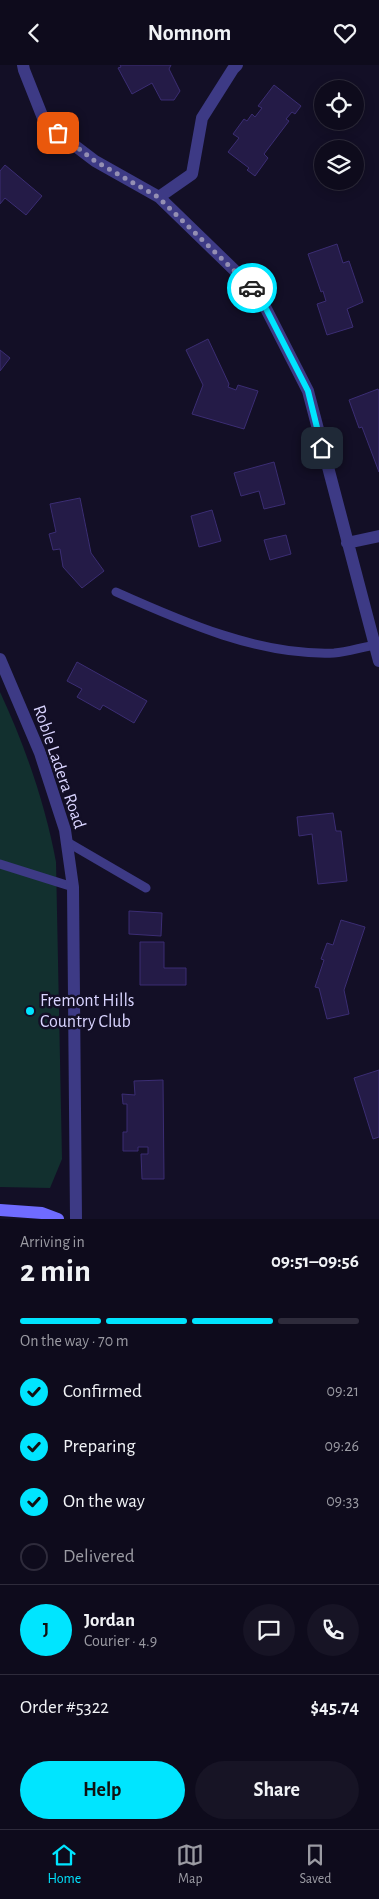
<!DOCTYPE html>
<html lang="en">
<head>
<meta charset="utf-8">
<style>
	:root { --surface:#0e0b1c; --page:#171425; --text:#f1f3f6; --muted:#9b9ba3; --line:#2e2b3b; --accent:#00e5ff }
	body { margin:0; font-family:"Alegreya Sans",sans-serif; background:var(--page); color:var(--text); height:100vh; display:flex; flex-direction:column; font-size:19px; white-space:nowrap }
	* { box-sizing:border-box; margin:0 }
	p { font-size:16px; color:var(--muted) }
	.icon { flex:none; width:28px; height:28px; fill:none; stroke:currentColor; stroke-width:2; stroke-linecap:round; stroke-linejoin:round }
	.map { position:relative; height:1154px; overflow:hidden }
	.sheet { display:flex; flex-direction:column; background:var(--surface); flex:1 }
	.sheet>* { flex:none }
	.controls { position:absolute; left:314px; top:15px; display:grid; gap:10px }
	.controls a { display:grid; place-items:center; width:50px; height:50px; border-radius:50%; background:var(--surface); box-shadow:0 2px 12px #0003,0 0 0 1px var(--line); font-size:25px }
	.pin { position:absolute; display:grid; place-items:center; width:42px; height:42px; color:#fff; margin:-21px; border-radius:10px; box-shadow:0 2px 8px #0006 }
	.courier { position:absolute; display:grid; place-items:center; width:50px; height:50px; margin:-25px; border:4px solid #00e5ff; border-radius:50%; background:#fff; color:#222; box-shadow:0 1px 6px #0007 }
	.head em { font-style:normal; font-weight:600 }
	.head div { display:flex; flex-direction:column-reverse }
	.head { display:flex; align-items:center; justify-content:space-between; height:85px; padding:0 20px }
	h1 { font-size:32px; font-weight:600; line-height:38px }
	.bar { display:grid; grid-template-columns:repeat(4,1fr); gap:8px 5px; align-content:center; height:60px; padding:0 20px }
	.bar i { height:6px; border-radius:4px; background:var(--line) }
	.bar .on { background:var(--accent) }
	.bar p { grid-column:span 4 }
	.line { display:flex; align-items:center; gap:12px; padding:0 20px; border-top:1px solid var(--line) }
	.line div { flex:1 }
	.round { display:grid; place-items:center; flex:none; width:52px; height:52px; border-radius:26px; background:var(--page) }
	ol { padding:0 20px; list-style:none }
	li { display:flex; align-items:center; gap:15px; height:55px }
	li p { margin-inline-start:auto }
	li .icon { padding:5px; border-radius:50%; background:var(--accent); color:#111; stroke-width:4 }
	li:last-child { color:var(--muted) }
	li i { width:28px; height:28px; border:2px solid var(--line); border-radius:50% }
	.action { display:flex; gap:10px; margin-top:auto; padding:10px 20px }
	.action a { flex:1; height:58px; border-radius:30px; background:var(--accent); color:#111; font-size:20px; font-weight:600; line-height:58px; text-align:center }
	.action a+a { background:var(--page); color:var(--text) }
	header { display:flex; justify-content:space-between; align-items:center; height:65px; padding:0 20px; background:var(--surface); font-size:22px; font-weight:600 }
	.tab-bar { display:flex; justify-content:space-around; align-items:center; height:70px; border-top:1px solid var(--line); background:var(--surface); font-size:14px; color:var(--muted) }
	.tab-bar a { display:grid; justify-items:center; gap:2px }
	.tab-bar .on { color:var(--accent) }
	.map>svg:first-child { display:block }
	.green { fill:#12302f }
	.building { fill:#241b47; stroke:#3b2d73 }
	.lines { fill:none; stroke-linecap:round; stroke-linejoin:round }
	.lane { stroke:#3d3a85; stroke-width:9 }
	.street { stroke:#3d3a85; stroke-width:12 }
	.secondary { stroke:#6f6bff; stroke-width:12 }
	.done { stroke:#948fb3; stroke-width:5; stroke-dasharray:0 9 }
	.route { stroke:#00e5ff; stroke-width:6 }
	.poi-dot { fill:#00e5ff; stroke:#130f26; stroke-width:2 }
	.labels { text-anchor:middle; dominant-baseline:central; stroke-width:5; stroke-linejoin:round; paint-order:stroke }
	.street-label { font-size:18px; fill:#d9d4ff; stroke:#130f26 }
	.poi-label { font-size:18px; fill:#d9d4ff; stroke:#130f26; text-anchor:start }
</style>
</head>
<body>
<header><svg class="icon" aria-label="back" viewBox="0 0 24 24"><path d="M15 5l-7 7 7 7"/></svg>Nomnom<svg class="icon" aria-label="heart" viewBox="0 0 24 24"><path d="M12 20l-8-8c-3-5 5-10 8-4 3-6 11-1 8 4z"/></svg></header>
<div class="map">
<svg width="379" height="1154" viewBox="0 0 379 1154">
	<rect width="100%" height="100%" fill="#130f26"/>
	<path class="green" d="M0,627C25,681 45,738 56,797L62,1094L50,1123L0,1122Z"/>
	<path class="building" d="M120,0H171L169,4L180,26L174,35H161L152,18L132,29L118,3L121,2Z
		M274,20L301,41L295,49L292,47L286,54L289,56L264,89L268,93L255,111L247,105L249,103L228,87L239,73L233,69L244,54L247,56L252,49L255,52L262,43L258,41Z
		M5,100L42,131L26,150L5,133L0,139V106Z
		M337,179L343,198L349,196L363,237L347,244L353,262L327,270L317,239L326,236L323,226L321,227L308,189Z
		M208,274L229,319L228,322L236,325L238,320L258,326L244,364L192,349L203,320L186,285Z
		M0,285L10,293L0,306Z
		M378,324L379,326V407L362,362L359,363L349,335Z
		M274,397L285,439L264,444L259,426L241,431L234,408Z
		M80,433L91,488L104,506L82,523L63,502L60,484L53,485L49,469L56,467L50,439Z
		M212,445L221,476L199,482L191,451Z
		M286,470L291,489L270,495L264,475Z
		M77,597L147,636L134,658L103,640L100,645L77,632L82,624L67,616Z
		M333,748L336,766H341L347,816L318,819L312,769L299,771L297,752Z
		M129,846L162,848L161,871L129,869Z
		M341,855L365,862L344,925L349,949L327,954L319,923L315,922L324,895L321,894L327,878L333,880Z
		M140,877H164V903H186V920H140Z
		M379,1005V1072L373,1074L354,1013Z
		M163,1015L164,1114H142L141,1089H148V1082H138V1086H123V1067H127V1039H123L122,1029L135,1030L134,1016Z"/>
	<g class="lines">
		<path class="lane" d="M116,527C183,557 260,591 334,588C348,587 362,582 376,580
			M67,777L146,823
			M0,799L73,822"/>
		<path class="street" d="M23,0L24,5L45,58L95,96L159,132L258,228L308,326L379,596
			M159,132L192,109L202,53L233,4L237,0
			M347,478L379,471
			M0,594L40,688L65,765L73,822L76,1154"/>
		<path class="secondary" d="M0,1145L42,1148L58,1154"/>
	</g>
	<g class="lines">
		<path class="done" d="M58,68L95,96L158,132L252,223"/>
		<path class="route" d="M252,223L258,228L308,326L322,383"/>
	</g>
	<circle class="poi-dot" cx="30" cy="946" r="5"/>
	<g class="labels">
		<g class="street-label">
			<text transform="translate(59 702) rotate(71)">Roble Ladera Road</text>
		</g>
		<g class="poi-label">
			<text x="40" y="936">Fremont Hills<tspan x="40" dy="21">Country Club</tspan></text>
		</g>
	</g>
</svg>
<div class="controls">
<a><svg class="icon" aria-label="locate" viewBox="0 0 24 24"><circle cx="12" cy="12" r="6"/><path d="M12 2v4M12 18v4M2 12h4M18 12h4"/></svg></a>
<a><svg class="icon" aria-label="layers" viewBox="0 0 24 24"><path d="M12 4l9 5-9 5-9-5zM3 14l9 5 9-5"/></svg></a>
</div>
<div class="pin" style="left:58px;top:68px;background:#ea580c"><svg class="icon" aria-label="bag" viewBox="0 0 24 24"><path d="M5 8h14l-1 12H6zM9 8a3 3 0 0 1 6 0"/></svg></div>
<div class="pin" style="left:322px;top:383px;background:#1f2937"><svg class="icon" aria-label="home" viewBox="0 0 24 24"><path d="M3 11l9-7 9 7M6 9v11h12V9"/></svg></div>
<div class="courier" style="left:252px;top:223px"><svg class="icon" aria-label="car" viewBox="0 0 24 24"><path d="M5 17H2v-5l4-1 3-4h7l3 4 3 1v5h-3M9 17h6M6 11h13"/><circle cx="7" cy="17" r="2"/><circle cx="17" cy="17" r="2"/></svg></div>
</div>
<section class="sheet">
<div class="head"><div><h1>2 min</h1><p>Arriving in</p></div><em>09:51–09:56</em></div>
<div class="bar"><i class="on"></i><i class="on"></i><i class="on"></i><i></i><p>On the way · 70 m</p></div>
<ol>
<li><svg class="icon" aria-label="check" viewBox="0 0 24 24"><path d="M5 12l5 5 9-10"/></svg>Confirmed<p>09:21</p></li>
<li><svg class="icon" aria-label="check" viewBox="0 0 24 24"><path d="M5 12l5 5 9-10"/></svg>Preparing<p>09:26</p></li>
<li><svg class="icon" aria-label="check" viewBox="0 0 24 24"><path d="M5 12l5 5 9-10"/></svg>On the way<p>09:33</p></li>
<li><i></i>Delivered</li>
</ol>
<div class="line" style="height:90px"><b class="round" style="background:var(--accent);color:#111">J</b><div><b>Jordan</b><p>Courier · 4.9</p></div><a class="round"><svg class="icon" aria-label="chat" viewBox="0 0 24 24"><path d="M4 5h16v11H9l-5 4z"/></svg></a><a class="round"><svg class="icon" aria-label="phone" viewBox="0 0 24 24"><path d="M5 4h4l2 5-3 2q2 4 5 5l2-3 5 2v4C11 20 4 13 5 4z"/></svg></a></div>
<div class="line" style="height:65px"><div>Order #5322</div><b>$45.74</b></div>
<div class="action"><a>Help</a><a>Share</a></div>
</section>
<nav class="tab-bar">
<a class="on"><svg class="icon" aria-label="home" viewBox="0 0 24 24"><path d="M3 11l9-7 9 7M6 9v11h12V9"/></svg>Home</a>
<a><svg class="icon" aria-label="map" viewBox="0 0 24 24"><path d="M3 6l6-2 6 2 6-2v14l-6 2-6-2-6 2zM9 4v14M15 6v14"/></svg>Map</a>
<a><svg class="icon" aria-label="saved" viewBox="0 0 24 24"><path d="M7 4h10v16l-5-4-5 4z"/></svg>Saved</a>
</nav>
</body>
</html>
